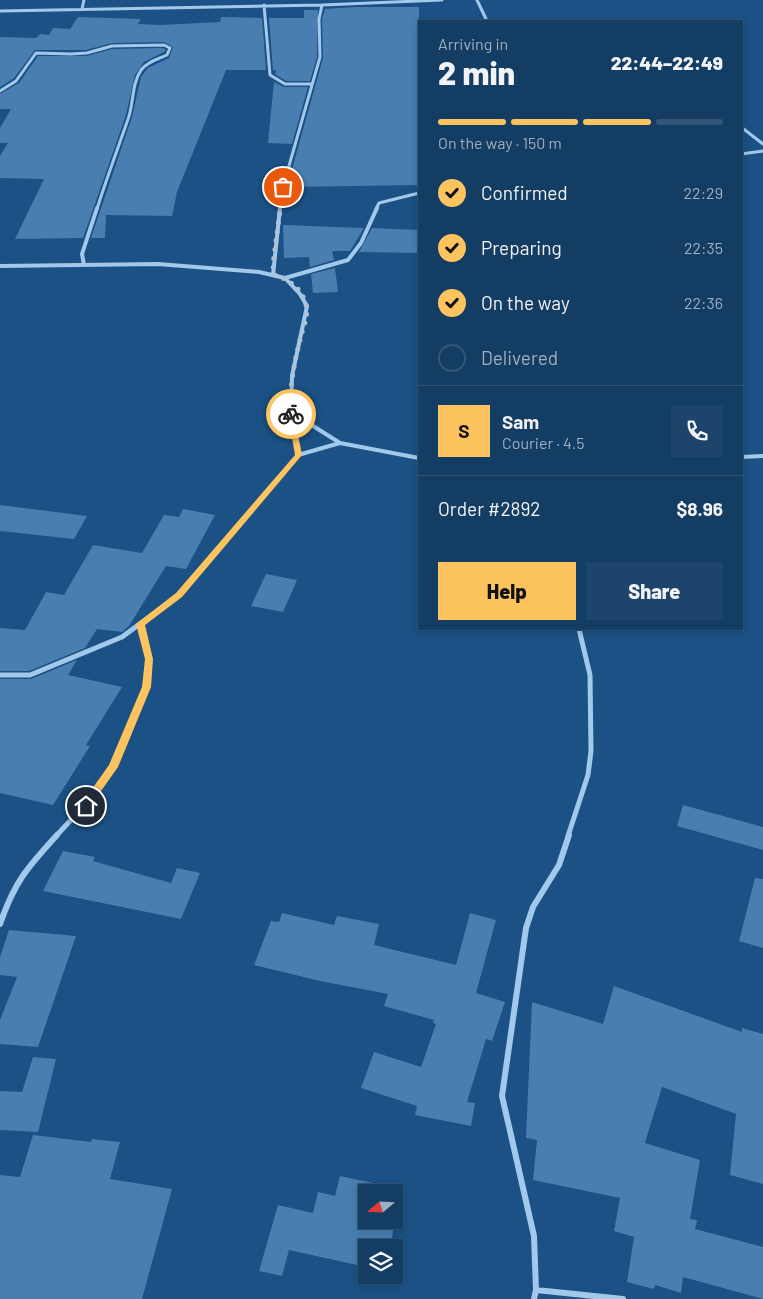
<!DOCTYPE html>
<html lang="en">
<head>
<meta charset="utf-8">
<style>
	:root { --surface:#143d64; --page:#1d446a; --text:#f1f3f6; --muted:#9daebf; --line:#335678; --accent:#fcc35f }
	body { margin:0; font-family:Barlow,sans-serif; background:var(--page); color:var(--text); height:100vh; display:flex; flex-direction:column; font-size:19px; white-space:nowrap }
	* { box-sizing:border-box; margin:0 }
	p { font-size:16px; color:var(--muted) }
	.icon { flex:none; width:28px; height:28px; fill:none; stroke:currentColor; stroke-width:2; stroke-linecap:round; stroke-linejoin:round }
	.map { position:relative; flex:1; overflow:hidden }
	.drawer { position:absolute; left:418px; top:20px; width:325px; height:610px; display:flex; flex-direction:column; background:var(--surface); border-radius:0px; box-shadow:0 2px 8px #0003,0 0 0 1px var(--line) }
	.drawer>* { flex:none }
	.needle { width:32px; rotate:251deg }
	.buttons { position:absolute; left:358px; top:1184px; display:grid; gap:10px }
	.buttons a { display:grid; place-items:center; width:45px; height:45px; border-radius:0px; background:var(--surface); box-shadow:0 2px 8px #0003,0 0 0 1px var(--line); font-size:25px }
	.pin { position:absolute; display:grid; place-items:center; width:42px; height:42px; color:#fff; margin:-21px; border:2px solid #fff; border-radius:50%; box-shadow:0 1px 5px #0007 }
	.courier { position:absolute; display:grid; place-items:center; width:50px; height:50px; margin:-25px; border:4px solid #fcc35f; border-radius:50%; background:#fff; color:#222; box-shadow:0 1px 6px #0007 }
	.summary em { font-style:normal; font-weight:800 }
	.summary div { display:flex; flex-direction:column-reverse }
	.summary { display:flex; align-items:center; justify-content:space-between; height:85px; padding:0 20px }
	h1 { font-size:32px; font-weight:800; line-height:38px }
	.bar { display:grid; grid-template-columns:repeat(4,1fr); gap:8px 5px; align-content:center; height:60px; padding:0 20px }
	.bar i { height:6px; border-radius:4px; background:var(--line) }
	.bar .selected { background:var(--accent) }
	.bar p { grid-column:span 4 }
	.line { display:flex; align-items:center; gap:12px; padding:0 20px; border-top:1px solid var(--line) }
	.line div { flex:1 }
	.round { display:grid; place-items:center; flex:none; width:52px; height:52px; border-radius:0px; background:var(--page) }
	ol { padding:0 20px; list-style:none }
	li { display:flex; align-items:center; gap:15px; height:55px }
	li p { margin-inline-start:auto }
	li .icon { padding:5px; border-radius:50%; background:var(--accent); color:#111; stroke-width:4 }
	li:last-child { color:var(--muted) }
	li i { width:28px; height:28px; border:2px solid var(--line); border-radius:50% }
	.cta { display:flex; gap:10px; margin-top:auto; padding:10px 20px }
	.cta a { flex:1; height:58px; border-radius:0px; background:var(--accent); color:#111; font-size:20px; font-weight:800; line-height:58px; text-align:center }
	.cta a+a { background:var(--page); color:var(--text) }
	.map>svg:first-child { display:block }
	.building { fill:#487eb0; fill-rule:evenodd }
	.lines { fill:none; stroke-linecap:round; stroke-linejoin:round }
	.minor-far3 { stroke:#a2c9eb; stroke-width:3 }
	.minor-far2 { stroke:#a2c9eb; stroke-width:4 }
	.minor-far1 { stroke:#a2c9eb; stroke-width:5 }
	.minor { stroke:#a2c9eb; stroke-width:6 }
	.route { fill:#fcc35f }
	.done { stroke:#afc2d4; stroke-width:5; stroke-dasharray:0 9 }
</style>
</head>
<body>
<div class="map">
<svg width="763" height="1299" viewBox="0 0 763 1299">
	<rect width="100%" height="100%" fill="#1b5185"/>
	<path class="building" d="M356,7H419V185L287,187L323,58L322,19L325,9Z
		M304,10H318L317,57L310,81H286L275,74L276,70H273L269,18H304Z
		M78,17L141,19L138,24L160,25L220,22L221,17L262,18L266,70H226L177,192L172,216L106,215L105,238H91L132,117L141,77L148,68L169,58L173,47L164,42L112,43L86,50H35L14,78L0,87V37L36,38L40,34L49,35L53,28L70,29Z
		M163,48L166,50L164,52L144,62L135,75L126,115L83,238L15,239L44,179L0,178V156L8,143H0V128L11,109H0V94L19,83L38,56H87L112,49Z
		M274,82L284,87H308L292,144L268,143Z
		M283,225L364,228L350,251H332L334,260L310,267L309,257L284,258Z
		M372,228L419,230V253L359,252Z
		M335,268L338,292L313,293L311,274Z
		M0,505L87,516L74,539L0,531Z
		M183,509L215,515L186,569L166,566L129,626L122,632L97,629L85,648L29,671H0V628L25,630L46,592L64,595L93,545L142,553L164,515L179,517Z
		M266,574L297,580L283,612L251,606Z
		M77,660L68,675L122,687L86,745L90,746L53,805L0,793V679H31Z
		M683,805L763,827V850L677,826Z
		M63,851L95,857L93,861L171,883L177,868L200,873L181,919L43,891Z
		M755,878L763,879V948L739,941Z
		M282,913L334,925L337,916L379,924L374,945L456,965L470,913L496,920L476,993L505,1002L492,1041L486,1039L467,1102L475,1103L471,1126L415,1115L417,1106L361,1088L374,1052L421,1067L436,1024L433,1023L434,1020L384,1006L388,994L320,981L254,965L271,921L279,922Z
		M9,930L76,936L38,1047L0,1044V1020L17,977L0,975V957Z
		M614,986L742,1032V1028L763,1034V1184L730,1175L736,1114L662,1087L645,1143L700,1160L690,1219L697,1220L695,1229L763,1247V1299L683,1277L681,1293L655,1285L654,1289L627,1282L634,1237L614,1231L620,1198L533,1180L537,1140L526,1138L532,1002L603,1024Z
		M33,1057L56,1059L38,1132L0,1130V1091L22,1092Z
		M33,1135L91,1142L92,1139L120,1142L110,1179L172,1189L142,1299H0V1175L20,1177Z
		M340,1176L401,1189L390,1248H366V1267L289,1250L282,1276L259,1271L278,1205L313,1213L318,1192L335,1196ZM366,1192H394V1220H366Z"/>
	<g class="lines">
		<path class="minor-far3" d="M477,0L487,21
			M264,5L270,75L285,84H312
			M82,9L84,0
			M0,11L322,5L442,0
			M0,91L16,81L36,53L71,54L87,53L112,46L164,45L170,48L167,55C158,59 147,62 141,70C131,85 134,106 127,122C117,151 106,180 97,209
			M741,127L763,144
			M741,154L763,151
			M280,209L283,187L320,57L319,19L322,5
			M376,209L379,203L419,193"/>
		<path class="minor-far2" d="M84,265L82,254L97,208
			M0,266L158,264L259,272L285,278L300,294L307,306L292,376L291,412L340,443L419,458
			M273,275L280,208
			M285,278L348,260L361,243L377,208
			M291,412L298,455
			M741,457L763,456
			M276,481L298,455L340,443"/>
		<path class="minor-far1" d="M0,675H30L122,637L179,595L277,480
			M56,836L96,793L113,767L147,687L149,659L140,624
			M568,836L588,775L591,751L590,675L579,629"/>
		<path class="minor" d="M0,924C15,881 27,868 57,835
			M536,1290L623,1299
			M534,1299L536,1290L534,1236L502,1096L526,928L533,907L559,865L569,835"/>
	</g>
	<path class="route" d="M291,412L294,414L302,455L182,597L145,625L153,659L151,687L118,767L89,808H82V803L109,765L142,687L145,659L136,624L176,593L295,455L288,414Z"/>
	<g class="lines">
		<path class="done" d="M283,187L273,264L274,275C288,278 303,290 306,305C309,317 302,329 300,340C294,364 289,388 291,414"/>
	</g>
</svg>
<div class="buttons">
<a><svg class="needle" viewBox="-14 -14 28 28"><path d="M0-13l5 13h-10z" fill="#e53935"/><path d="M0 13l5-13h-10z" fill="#9daebf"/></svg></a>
<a><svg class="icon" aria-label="layers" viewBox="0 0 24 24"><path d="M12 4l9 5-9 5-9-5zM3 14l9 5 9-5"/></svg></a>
</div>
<div class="pin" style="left:283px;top:187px;background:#ea580c"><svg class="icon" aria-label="bag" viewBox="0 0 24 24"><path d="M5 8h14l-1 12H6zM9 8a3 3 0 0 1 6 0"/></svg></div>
<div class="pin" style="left:86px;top:806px;background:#1f2937"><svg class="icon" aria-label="home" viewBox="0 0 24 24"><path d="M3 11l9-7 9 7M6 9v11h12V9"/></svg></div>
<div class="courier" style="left:291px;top:414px"><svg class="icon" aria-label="bike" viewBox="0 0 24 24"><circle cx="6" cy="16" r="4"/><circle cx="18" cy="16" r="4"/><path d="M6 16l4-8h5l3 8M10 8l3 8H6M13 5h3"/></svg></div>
<section class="drawer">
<div class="summary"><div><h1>2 min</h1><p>Arriving in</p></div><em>22:44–22:49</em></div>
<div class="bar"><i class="selected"></i><i class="selected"></i><i class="selected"></i><i></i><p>On the way · 150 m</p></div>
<ol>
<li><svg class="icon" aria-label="check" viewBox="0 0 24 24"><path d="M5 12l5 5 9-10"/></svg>Confirmed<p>22:29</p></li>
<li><svg class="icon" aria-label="check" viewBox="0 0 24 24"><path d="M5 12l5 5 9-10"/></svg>Preparing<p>22:35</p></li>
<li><svg class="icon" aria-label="check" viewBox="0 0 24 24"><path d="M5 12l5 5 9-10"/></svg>On the way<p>22:36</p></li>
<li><i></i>Delivered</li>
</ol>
<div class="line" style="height:90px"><b class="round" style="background:var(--accent);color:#111">S</b><div><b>Sam</b><p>Courier · 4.5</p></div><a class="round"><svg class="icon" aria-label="phone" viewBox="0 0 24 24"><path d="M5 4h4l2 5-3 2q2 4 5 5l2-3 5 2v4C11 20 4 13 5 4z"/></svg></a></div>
<div class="line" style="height:65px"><div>Order #2892</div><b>$8.96</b></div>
<div class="cta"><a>Help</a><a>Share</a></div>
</section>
</div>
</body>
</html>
